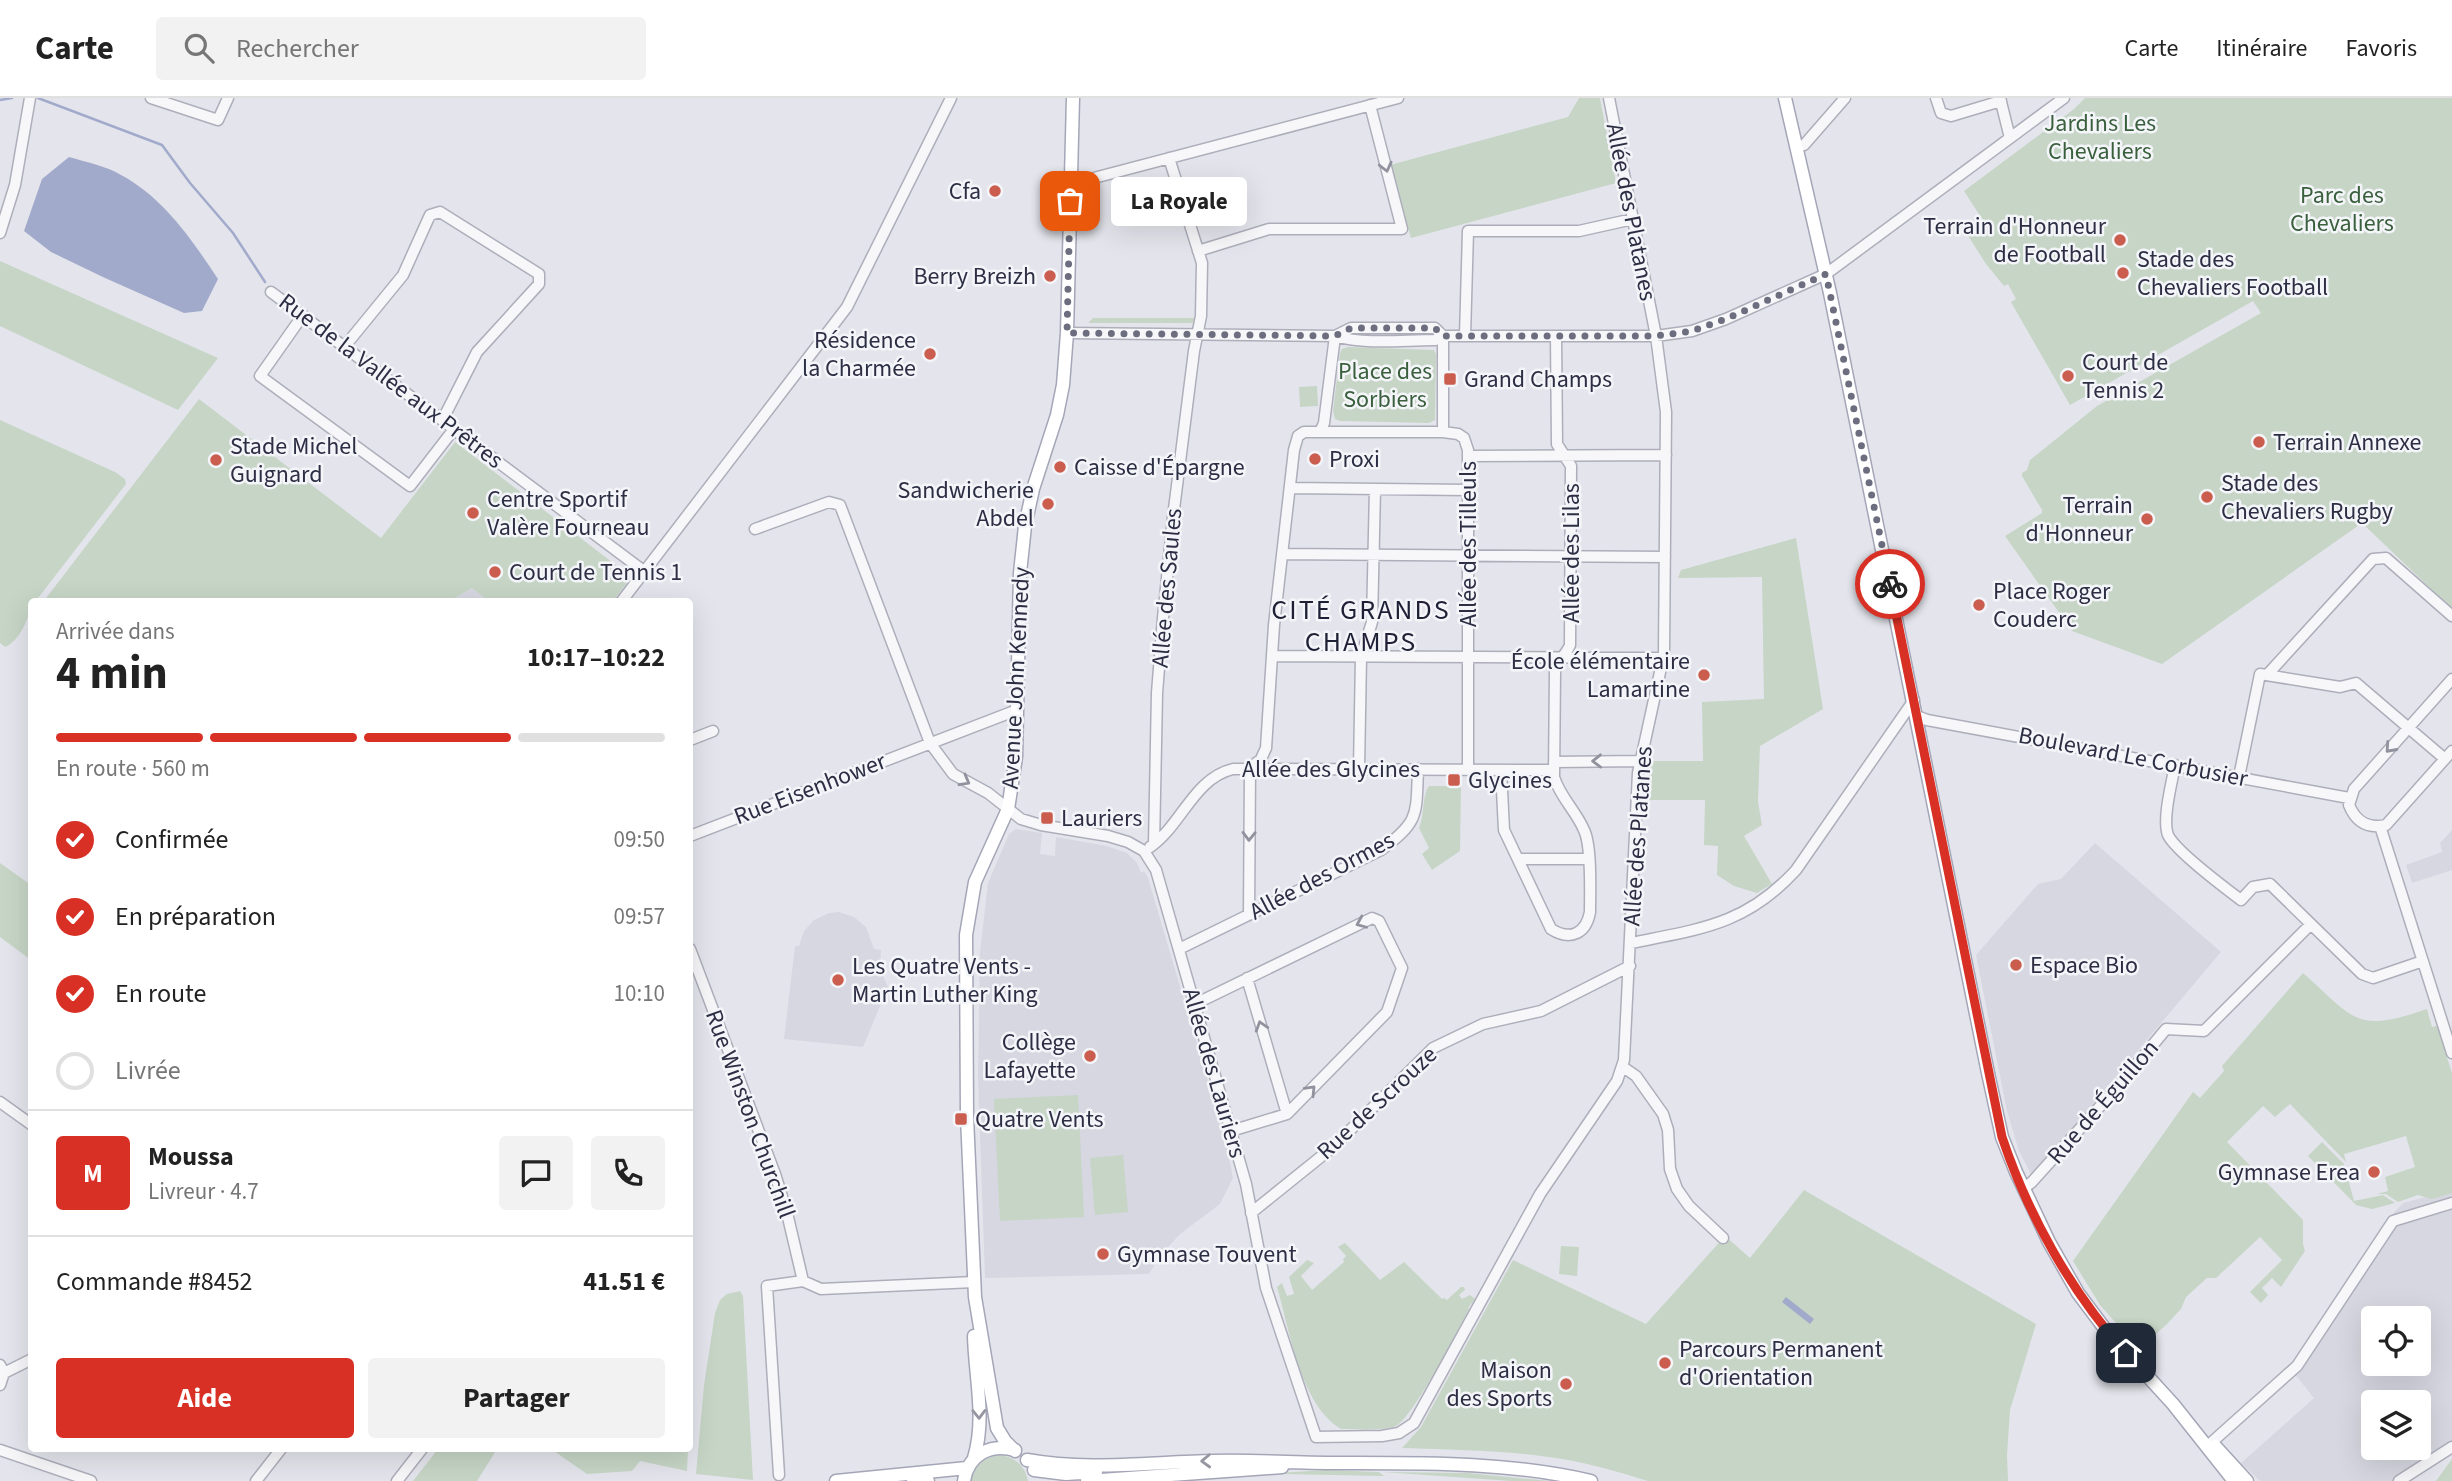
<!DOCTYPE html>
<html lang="fr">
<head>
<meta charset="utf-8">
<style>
	:root { --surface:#fff; --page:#f2f2f2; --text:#222; --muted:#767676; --line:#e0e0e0; --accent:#d93025 }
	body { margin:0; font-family:"Source Sans 3",sans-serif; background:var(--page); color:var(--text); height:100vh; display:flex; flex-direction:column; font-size:26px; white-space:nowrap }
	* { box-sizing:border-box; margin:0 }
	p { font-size:23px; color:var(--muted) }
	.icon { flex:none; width:38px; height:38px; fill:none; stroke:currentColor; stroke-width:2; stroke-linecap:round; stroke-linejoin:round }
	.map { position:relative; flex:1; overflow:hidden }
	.drawer { position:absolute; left:28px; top:500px; width:665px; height:854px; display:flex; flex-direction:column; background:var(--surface); border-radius:7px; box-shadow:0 7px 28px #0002 }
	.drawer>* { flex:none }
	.fabs { position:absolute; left:2361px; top:1208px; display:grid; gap:14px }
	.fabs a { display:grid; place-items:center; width:70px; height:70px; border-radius:7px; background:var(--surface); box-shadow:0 7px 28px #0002; font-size:35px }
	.pin { position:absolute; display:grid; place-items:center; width:60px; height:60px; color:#fff; margin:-30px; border-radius:14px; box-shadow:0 4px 10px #0006 }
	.courier { position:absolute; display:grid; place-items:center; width:70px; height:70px; margin:-35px; border:5px solid #d93025; border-radius:50%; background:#fff; color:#222; box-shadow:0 2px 9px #0007 }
	.bubble { position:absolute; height:49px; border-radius:7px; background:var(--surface); box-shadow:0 7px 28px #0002; font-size:23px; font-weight:700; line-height:49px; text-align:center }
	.summary em { font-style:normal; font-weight:700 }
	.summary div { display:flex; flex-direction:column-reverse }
	.summary { display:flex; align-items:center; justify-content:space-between; height:119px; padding:0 28px }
	h1 { font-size:46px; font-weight:700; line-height:52px }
	.bar { display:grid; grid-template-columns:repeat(4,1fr); gap:10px 7px; align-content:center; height:84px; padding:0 28px }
	.bar i { height:9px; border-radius:5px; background:var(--line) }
	.bar .current { background:var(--accent) }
	.bar p { grid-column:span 4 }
	.line { display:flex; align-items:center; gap:18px; padding:0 28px; border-top:2px solid var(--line) }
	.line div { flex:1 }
	.round { display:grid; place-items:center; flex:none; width:74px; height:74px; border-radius:7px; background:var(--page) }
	ol { padding:0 28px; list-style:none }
	li { display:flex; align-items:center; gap:21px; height:77px }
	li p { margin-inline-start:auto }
	li .icon { padding:7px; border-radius:50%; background:var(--accent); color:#fff; stroke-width:4 }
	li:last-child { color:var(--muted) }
	li i { width:38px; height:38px; border:4px solid var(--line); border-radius:50% }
	.button { display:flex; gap:14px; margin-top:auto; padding:14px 28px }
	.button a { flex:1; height:80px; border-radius:7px; background:var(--accent); color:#fff; font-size:28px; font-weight:700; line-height:80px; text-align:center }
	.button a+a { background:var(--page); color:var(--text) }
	header { display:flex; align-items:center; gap:42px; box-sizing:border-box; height:98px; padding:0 35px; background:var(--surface); border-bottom:2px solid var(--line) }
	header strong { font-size:33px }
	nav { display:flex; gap:38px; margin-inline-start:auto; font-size:24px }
	.search { width:490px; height:63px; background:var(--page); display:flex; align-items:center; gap:18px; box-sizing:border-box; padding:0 24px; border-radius:7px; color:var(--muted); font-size:26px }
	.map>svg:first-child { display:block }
	.built { fill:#d6d7e0; fill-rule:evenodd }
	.green { fill:#c6d5c6 }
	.water { fill:#a1aaca }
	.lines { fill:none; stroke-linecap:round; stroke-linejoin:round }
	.stream { stroke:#a1aaca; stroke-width:2.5 }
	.minor-casing { stroke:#adaeba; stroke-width:13 }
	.major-casing { stroke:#a4a6b7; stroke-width:15 }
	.minor { stroke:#f7f7fa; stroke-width:10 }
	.major { stroke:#fff; stroke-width:12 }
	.oneway { stroke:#92929f }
	.oneway2 { stroke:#9696a2 }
	.done { stroke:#6c6e7f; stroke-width:7; stroke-dasharray:0 12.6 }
	.route { stroke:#d93025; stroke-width:9 }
	.poi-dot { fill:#cb5d4f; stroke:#f4f5f9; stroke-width:2.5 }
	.labels { text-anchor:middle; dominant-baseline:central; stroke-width:5; stroke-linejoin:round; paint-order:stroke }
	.park-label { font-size:24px; fill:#3a5f3d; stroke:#f4f5f9 }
	.poi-label { font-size:24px; fill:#2c2e44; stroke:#f4f5f9; text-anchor:start }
	.street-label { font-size:24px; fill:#2c2e44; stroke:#f4f5f9 }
	.quarter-label { font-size:28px; letter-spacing:2px; fill:#1e2035; stroke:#f4f5f9 }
</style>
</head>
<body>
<header>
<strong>Carte</strong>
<div class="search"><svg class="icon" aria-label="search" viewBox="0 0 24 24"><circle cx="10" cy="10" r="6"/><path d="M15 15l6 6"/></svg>Rechercher</div>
<nav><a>Carte</a><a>Itinéraire</a><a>Favoris</a></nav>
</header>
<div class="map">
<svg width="2452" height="1383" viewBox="0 0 2452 1383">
	<rect width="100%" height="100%" fill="#e4e5ec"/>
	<path class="built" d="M472,490L490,504H448Z
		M1016,731L1042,735L1040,756L1055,758L1056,739L1107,748L1127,755L1137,765L1141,775L1144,773L1148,780L1226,1044L1233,1080L1220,1106L1179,1137L1160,1158L1149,1176L985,1180L978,980L980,854L988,785L1009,736Z
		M2452,732V772L2412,785L2406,767L2442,754L2440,745Z
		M2095,745L2221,854L2032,1078L2019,1053L2007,1013L1976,857L2038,786L2061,781Z
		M839,814L854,819L866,829L874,851L881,852L880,871L888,889L863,949L784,941L795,848H799L804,833L814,822L829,815Z
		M2452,1092V1348L2400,1383H2260L2241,1365L2314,1300L2289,1269L2388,1121L2403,1105ZM2373,1220H2418V1265H2373ZM2373,1304H2418V1349H2373Z"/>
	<path class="green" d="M1579,0H1600L1616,85L1411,140L1390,67L1568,19Z
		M2085,0H2452V511L2362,425L2162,566L2072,533L2005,438L2042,415V412L2022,378V375L2027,372L2030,362L2097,308L2261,215L2253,203L2070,307L2011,204L2016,201L2008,186L2004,188L1986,166L1967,136L1984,124L1964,93L2074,11Z
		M0,163L218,260L178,312L0,228Z
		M1093,220H1194L1193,225H1088Z
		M1348,249L1434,252L1436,257L1435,322L1429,325L1340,323L1335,321L1333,313L1340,255L1342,251Z
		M1317,288L1318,308L1300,309L1299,289Z
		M199,301L381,440L455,344L621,471L623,468L629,473L630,481L612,504H490L472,490L448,504H43Z
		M0,322L115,374L125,381L126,386L35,504H32C30,518 20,543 5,549L0,545Z
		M1796,440L1823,611L1760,648L1758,704L1762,727L1744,738L1772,786L1757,795L1734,788L1717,777L1718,748L1704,747L1705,702H1647L1648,663H1703L1702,604L1764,601L1762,479L1678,480L1681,472Z
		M1429,688H1461L1460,753L1432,772L1422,756L1429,750L1419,730C1425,715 1422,697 1429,688Z
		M0,765L31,787V862L0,839Z
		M2303,875C2355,921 2355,936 2427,911L2432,929L2437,928L2452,975V1095L2432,1101L2418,1097L2398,1104L2386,1096H2377L2388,1093L2385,1079L2415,1069L2406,1038L2344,1056L2346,1064L2290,1006L2275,1019L2263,1008L2227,1044L2303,1122V1146L2305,1153L2281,1189L2272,1180L2262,1190L2268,1197L2261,1205L2250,1194L2282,1162L2260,1139L2216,1180H2207L2186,1199L2181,1211L2166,1227L2139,1251L2100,1207L2073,1163L2193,994L2200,1000L2224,973L2222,968Z
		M1078,997L1084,1119L1000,1123L994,1001Z
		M2322,1044L2344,1066L2354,1103L2383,1097L2395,1105L2372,1111L2356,1107L2308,1058Z
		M1123,1057L1128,1114L1095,1117L1090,1060Z
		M1804,1092L2036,1226L2010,1312L2007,1357L2008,1383H1648C1615,1373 1582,1363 1548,1359C1500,1352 1451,1352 1402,1350L1421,1329L1513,1162L1646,1226L1725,1138L1750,1160Z
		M1345,1145L1380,1182L1404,1164L1442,1201L1444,1200L1447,1202L1461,1189H1464L1465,1192L1459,1197L1462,1201L1470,1197L1475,1201L1468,1210L1469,1211C1458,1233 1413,1319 1396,1328C1386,1333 1354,1331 1341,1331C1300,1306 1290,1233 1277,1189L1282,1185L1287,1198L1294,1196L1289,1179L1307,1162L1314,1165L1301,1178L1312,1192L1344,1164L1343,1161L1346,1158L1338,1149Z
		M1561,1148L1579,1149L1577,1178L1559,1176Z
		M740,1193L743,1198L753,1382L696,1376L704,1287L715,1215L720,1202L727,1196Z
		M438,1351H497L477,1383H413Z
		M551,1351H688L687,1373L640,1363L632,1373L587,1376Z
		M999,1357C1015,1359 1025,1367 1028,1383H971C975,1368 983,1360 999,1357Z
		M2452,1361V1383H2436Z
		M1326,1372L1379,1374L1384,1378L1279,1376L1215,1381V1379Z
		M1382,1374L1468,1375L1550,1383H1512Z"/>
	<path class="water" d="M69,59C86,64 106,68 121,77C164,100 192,142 218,181L202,213L184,215L105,180L51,154L24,133L42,81Z
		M1786,1199L1814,1221L1810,1226L1782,1204Z"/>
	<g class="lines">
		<path class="stream" d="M38,0L162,47L190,85L233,135L265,184
			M0,2L12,0"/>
		<defs>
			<path id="minor" d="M151,0L218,22L228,0
				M1936,0L1941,15L1951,18L2001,3
				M2000,0L2010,40
				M1797,49L1804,47L1845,0
				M1071,86L1398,0
				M0,135L15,87L30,0
				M1198,153L1269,131H1402L1370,7
				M271,194L645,474
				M303,217L260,278L410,388L454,331
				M1067,235L1335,238C1367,247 1402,242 1435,242L1443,238H1656L1692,233L1726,221L1826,176L2064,0
				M1335,238L1351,230H1435L1443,238
				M1443,238V334L1458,336L1464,340L1468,352V671
				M1465,238L1468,133H1579L1633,121
				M345,248L403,177L430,117L440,114L539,176V186L477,254L443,321
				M1320,334H1443
				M1468,358L1666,357
				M1290,390L1468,392
				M755,431L829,404L840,407L930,645L953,676L988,695L1021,721L1041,727L1108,738L1128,744L1144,753L1156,772L1246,1086L1266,1190L1316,1339L1382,1338L1399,1335L1414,1325L1540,1096L1617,983L1624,962L1638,675L1664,556L1666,314L1656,238L1609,0
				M1282,456L1665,459
				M621,504L847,209L951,0
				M1272,558L1663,560
				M2267,577L2373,461L2386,460L2452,518
				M2452,581L2354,691L2349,707C2356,724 2368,731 2386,727L2452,653
				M1917,618L1927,622L2349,700
				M690,642L713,633
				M1554,664L1641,663
				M2175,667C2172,684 2162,721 2168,737C2175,752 2225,790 2241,802L2253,789L2270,786L2362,876L2373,880L2423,863
				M1359,671L1361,559L1372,524L1375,391
				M1501,672L1504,732L1551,831C1570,843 1586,836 1590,814C1590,794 1592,748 1584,732C1576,713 1560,699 1554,679L1555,573C1558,562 1566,557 1570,547L1571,368L1557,346L1556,238
				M2239,679L2260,576L2340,589L2356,585L2445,661
				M2380,728L2452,955
				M690,738L1017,612
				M1154,746L1157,595L1163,520L1173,419L1194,253L1201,218L1202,165L1169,60
				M1150,749C1181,728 1194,680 1233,671L1554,672
				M1518,761H1588
				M1249,817L1250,670L1261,661L1266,650L1274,527L1294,352L1298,338L1304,334H1320L1324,325L1335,238
				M1631,845C1700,831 1746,827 1796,772L1914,602
				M690,851L775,1076L787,1115L803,1183
				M1179,851L1381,752C1420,723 1416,717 1418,671
				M1247,880L1287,1016
				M1195,906L1372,820L1379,823L1402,870L1387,914L1287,1016L1231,1033
				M1623,969L1636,978L1663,1016L1668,1032L1670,1071L1677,1091L1689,1108L1723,1140
				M0,1004L32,1027
				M2023,1091L2032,1084L2122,984L2166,931L2204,933L2311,826
				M1251,1115L1333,1049L1433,950L1483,926L1541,913L1630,868
				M0,1267L4,1275L0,1287
				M4,1275L32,1261
				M2212,1344L2297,1268L2393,1123L2452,1105
				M0,1352L91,1383
				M779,1377L767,1188L803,1183L821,1191L974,1184
				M256,1383L281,1351
				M397,1383L422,1351
				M2399,1383L2452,1349"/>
			<path id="major" d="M1785,0L1830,195L1988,975L2002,1039L2016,1074L2049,1144L2078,1195L2108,1235L2173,1306L2234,1383
				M2215,1348L2247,1383
				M1015,1353L1005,1343L997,1330L975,1199L967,1019L966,837L975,784L1008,711L1016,659L1020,475L1025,428L1033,391L1057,317L1063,287L1067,235L1073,0
				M974,1360C986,1320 975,1279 974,1238
				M1027,1362C1088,1373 1152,1364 1214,1363C1257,1362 1299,1365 1342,1365C1426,1365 1509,1364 1591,1383
				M1034,1372L1066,1376L1096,1374
				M836,1383L967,1370
				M913,1383H928
				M964,1383C968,1357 990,1345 1015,1352
				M1087,1383L1282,1369"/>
		</defs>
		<use href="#minor" class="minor-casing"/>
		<use href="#major" class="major-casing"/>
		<use href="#minor" class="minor"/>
		<use href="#major" class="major"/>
	</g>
	<defs><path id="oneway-chevron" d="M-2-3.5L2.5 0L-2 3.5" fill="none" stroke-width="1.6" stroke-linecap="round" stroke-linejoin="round" transform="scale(1.75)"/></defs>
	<g class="oneway">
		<use href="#oneway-chevron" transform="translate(1386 69) rotate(76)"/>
		<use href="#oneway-chevron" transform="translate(2390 650) rotate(132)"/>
		<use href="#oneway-chevron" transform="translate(1597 663) rotate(179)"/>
		<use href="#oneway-chevron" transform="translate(965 683) rotate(29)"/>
		<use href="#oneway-chevron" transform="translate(1249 738) rotate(91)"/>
		<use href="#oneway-chevron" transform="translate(1361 825) rotate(157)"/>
		<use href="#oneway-chevron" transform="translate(1261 928) rotate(-107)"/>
		<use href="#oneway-chevron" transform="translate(1311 992) rotate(-46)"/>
	</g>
	<g class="oneway2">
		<use href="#oneway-chevron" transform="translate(979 1316) rotate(89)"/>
		<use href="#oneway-chevron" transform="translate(1206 1363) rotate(178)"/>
	</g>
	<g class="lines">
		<path class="done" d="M1070,103L1067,235L1335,238L1351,230H1435L1443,238H1656L1692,233L1726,221L1826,176L1890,486"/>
		<path class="route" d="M1890,486L2002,1039C2028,1117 2071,1194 2126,1255"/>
	</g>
	<g class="poi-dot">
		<circle cx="995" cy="93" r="7"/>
		<circle cx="2120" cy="142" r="7"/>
		<circle cx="2123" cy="175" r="7"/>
		<circle cx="1050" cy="178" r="7"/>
		<circle cx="930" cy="256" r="7"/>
		<circle cx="2068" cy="278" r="7"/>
		<rect x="1443" y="274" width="14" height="14" rx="3.5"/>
		<circle cx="2259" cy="344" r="7"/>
		<circle cx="1315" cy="361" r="7"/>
		<circle cx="216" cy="362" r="7"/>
		<circle cx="1060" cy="369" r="7"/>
		<circle cx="2207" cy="399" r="7"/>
		<circle cx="1048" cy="406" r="7"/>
		<circle cx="473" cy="415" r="7"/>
		<circle cx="2147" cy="421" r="7"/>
		<circle cx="495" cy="474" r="7"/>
		<circle cx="1979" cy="507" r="7"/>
		<circle cx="1704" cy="577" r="7"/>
		<rect x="1447" y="675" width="14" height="14" rx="3.5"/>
		<rect x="1040" y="713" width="14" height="14" rx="3.5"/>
		<circle cx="2016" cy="867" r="7"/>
		<circle cx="838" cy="882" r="7"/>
		<circle cx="1090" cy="958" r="7"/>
		<rect x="954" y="1014" width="14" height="14" rx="3.5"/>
		<circle cx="2374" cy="1074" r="7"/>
		<circle cx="1103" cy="1156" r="7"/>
		<circle cx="1665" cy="1265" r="7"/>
		<circle cx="1566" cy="1286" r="7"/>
	</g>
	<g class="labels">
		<g class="park-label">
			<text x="2100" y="25">Jardins Les<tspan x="2100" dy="28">Chevaliers</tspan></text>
			<text x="2342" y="97">Parc des<tspan x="2342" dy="28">Chevaliers</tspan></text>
			<text x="1385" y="273">Place des<tspan x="1385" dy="28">Sorbiers</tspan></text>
		</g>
		<g class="poi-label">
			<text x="981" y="93" text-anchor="end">Cfa</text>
			<text x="2106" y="128" text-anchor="end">Terrain d'Honneur<tspan x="2106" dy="28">de Football</tspan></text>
			<text x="2137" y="161">Stade des<tspan x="2137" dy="28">Chevaliers Football</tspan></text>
			<text x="1036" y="178" text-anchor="end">Berry Breizh</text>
			<text x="916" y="242" text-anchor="end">Résidence<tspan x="916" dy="28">la Charmée</tspan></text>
			<text x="2082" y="264">Court de<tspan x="2082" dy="28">Tennis 2</tspan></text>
			<text x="1464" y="281">Grand Champs</text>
			<text x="2273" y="344">Terrain Annexe</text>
			<text x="230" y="348">Stade Michel<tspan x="230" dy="28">Guignard</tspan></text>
			<text x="1329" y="361">Proxi</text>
			<text x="1074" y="369">Caisse d'Épargne</text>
			<text x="2221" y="385">Stade des<tspan x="2221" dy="28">Chevaliers Rugby</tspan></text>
			<text x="1034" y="392" text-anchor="end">Sandwicherie<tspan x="1034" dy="28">Abdel</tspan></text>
			<text x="487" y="401">Centre Sportif<tspan x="487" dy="28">Valère Fourneau</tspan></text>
			<text x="2133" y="407" text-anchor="end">Terrain<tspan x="2133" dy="28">d'Honneur</tspan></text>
			<text x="509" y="474">Court de Tennis 1</text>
			<text x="1993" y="493">Place Roger<tspan x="1993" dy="28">Couderc</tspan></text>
			<text x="1690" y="563" text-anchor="end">École élémentaire<tspan x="1690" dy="28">Lamartine</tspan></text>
			<text x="1468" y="682">Glycines</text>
			<text x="1061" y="720">Lauriers</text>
			<text x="2030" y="867">Espace Bio</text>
			<text x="852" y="868">Les Quatre Vents -<tspan x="852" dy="28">Martin Luther King</tspan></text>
			<text x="1076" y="944" text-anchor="end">Collège<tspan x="1076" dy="28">Lafayette</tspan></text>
			<text x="975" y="1021">Quatre Vents</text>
			<text x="2360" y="1074" text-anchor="end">Gymnase Erea</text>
			<text x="1117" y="1156">Gymnase Touvent</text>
			<text x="1679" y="1251">Parcours Permanent<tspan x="1679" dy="28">d'Orientation</tspan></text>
			<text x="1552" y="1272" text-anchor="end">Maison<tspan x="1552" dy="28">des Sports</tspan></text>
		</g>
		<g class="street-label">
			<text transform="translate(1631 114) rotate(79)">Allée des Platanes</text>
			<text transform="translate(391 283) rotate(37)">Rue de la Vallée aux Prêtres</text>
			<text transform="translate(1468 446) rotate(-90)">Allée des Tilleuls</text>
			<text transform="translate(1571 455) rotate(-90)">Allée des Lilas</text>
			<text transform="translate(1167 490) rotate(-85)">Allée des Saules</text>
			<text transform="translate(1016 580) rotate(-87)">Avenue John Kennedy</text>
			<text transform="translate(2133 659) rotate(11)">Boulevard Le Corbusier</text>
			<text x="1331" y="671">Allée des Glycines</text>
			<text transform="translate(810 691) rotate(-21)">Rue Eisenhower</text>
			<text transform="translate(1638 738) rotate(-86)">Allée des Platanes</text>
			<text transform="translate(1322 778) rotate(-28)">Allée des Ormes</text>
			<text transform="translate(1214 975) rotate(74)">Allée des Lauriers</text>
			<text transform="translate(2103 1004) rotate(-49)">Rue de Éguillon</text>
			<text transform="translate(1377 1005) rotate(-43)">Rue de Scrouze</text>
			<text transform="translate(750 1016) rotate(70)">Rue Winston Churchill</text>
		</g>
		<g class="quarter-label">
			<text x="1361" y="512">CITÉ GRANDS<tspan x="1361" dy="32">CHAMPS</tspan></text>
		</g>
	</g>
</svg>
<div class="fabs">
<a><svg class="icon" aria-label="locate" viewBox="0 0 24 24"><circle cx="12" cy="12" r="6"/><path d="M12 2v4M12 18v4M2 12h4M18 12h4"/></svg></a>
<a><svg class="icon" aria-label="layers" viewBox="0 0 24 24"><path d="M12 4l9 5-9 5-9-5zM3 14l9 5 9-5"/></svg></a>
</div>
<div class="pin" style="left:1070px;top:103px;background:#ea580c"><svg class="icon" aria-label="bag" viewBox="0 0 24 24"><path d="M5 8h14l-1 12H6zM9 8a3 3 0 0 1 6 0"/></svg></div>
<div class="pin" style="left:2126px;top:1255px;background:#1f2937"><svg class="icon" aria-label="home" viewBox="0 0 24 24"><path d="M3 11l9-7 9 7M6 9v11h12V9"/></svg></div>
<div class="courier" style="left:1890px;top:486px"><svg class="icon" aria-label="bike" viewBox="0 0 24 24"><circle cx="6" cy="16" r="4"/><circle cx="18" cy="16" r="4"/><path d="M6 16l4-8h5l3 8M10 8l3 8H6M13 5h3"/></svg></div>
<div class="bubble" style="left:1111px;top:79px;width:136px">La Royale</div>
<section class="drawer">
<div class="summary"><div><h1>4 min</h1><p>Arrivée dans</p></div><em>10:17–10:22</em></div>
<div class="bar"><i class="current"></i><i class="current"></i><i class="current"></i><i></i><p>En route · 560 m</p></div>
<ol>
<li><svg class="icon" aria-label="check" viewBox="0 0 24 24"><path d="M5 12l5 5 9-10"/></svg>Confirmée<p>09:50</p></li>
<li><svg class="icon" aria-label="check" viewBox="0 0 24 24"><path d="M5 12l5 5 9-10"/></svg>En préparation<p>09:57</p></li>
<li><svg class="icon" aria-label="check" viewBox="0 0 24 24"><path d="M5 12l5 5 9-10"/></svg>En route<p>10:10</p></li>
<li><i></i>Livrée</li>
</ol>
<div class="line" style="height:126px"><b class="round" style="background:var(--accent);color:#fff">M</b><div><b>Moussa</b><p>Livreur · 4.7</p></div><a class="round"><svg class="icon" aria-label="chat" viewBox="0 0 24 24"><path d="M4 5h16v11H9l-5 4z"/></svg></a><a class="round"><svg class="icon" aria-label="phone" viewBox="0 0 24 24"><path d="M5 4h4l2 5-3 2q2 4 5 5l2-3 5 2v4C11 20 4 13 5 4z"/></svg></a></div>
<div class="line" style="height:91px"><div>Commande #8452</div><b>41.51 €</b></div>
<div class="button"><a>Aide</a><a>Partager</a></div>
</section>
</div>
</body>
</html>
